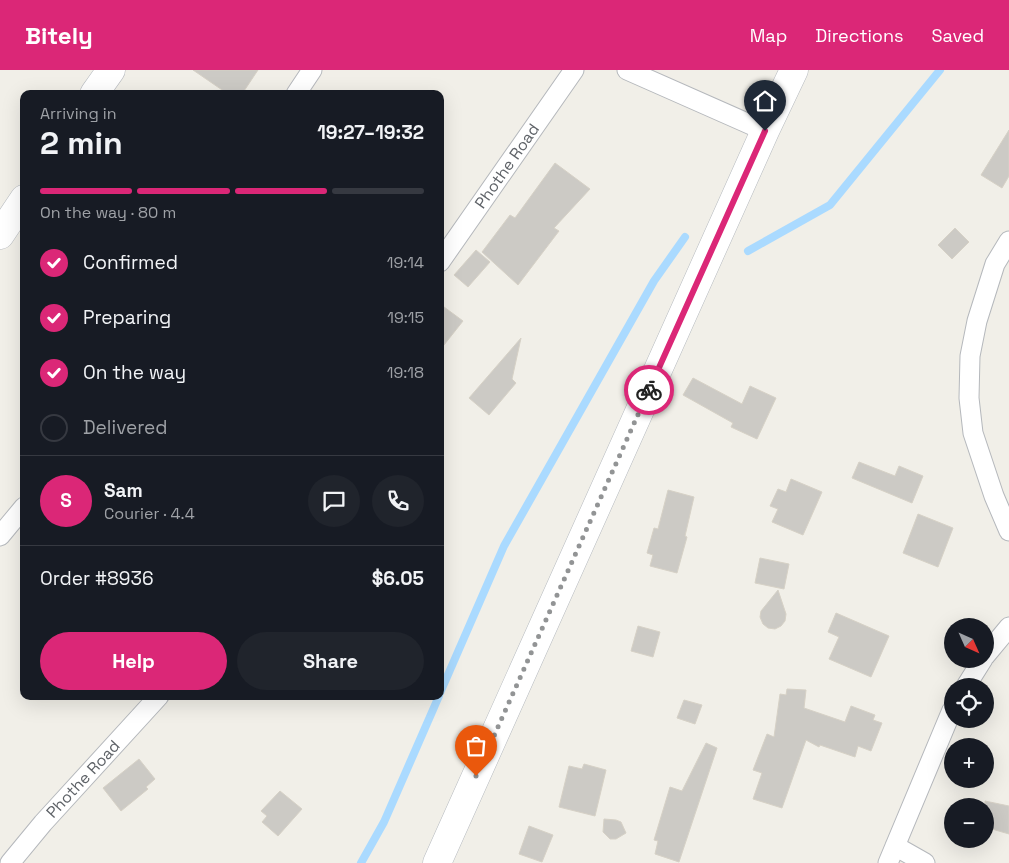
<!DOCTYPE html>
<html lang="en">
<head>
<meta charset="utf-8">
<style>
	:root { --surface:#171b24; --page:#20242c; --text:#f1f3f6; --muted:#9ea1a6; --line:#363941; --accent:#db2777 }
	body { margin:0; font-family:"Space Grotesk",sans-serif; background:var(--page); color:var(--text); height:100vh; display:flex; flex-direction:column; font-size:19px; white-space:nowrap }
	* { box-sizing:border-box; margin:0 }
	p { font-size:16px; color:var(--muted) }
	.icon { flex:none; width:28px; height:28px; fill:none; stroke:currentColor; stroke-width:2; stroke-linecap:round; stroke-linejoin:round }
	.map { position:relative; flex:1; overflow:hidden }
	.side { position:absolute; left:20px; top:20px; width:424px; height:610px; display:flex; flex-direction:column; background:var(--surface); border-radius:10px; box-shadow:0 5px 20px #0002 }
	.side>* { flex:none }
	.needle { width:32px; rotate:135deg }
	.buttons { position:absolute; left:944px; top:548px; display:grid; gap:10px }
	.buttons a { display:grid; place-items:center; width:50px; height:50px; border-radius:50%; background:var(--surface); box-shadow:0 5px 20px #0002; font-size:25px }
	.pin { position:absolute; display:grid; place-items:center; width:42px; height:42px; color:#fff; margin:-51px -21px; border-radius:50% 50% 50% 0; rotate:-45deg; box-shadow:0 0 5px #0007 }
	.pin .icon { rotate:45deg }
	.courier { position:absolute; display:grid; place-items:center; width:50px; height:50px; margin:-25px; border:4px solid #db2777; border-radius:50%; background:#fff; color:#222; box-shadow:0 1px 6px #0007 }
	.summary em { font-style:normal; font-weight:800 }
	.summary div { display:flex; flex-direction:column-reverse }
	.summary { display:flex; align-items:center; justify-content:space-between; height:85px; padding:0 20px }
	h1 { font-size:32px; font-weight:800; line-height:38px }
	.bar { display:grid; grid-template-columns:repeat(4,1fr); gap:8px 5px; align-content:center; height:60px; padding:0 20px }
	.bar i { height:6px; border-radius:4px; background:var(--line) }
	.bar .active { background:var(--accent) }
	.bar p { grid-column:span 4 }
	.line { display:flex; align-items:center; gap:12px; padding:0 20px; border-top:1px solid var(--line) }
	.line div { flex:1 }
	.round { display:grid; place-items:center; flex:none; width:52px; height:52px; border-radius:26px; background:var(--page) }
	ol { padding:0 20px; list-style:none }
	li { display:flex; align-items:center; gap:15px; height:55px }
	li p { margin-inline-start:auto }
	li .icon { padding:5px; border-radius:50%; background:var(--accent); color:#fff; stroke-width:4 }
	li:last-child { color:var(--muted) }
	li i { width:28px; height:28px; border:2px solid var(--line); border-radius:50% }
	.primary-button { display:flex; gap:10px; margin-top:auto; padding:10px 20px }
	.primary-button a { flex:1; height:58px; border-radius:30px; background:var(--accent); color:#fff; font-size:20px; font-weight:800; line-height:58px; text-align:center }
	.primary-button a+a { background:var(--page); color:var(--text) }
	header { display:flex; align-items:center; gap:30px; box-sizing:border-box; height:70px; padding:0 25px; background:var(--accent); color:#fff }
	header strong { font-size:24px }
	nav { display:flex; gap:28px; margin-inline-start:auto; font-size:18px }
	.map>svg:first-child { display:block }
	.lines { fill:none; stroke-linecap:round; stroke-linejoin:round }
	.stream { stroke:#aadaff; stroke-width:8 }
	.building { fill:#cccac5; stroke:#d6d1c6 }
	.street-casing { stroke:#b5b8bc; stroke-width:21 }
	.secondary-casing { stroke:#b6babf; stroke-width:29 }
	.street { stroke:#fff; stroke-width:19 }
	.secondary { stroke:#fff; stroke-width:28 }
	.done { stroke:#929495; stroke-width:5; stroke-dasharray:0 9 }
	.route { stroke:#db2777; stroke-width:6 }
	.labels { text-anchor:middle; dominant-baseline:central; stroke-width:5; stroke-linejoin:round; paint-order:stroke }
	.street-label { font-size:16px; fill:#5f6368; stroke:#fff }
</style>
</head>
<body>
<header>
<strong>Bitely</strong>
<nav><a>Map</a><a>Directions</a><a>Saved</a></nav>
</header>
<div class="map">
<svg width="1009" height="793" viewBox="0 0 1009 793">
	<rect width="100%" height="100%" fill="#f1efe8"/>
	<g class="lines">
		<path class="stream" d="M748,181L830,135L940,0
			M440,623L504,476L654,211L685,167
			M361,793L384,752L439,626"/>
	</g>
	<path class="building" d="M193,0H258L242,24H228Z
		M1009,60V106L1002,118L981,105Z
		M555,93L590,119L554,158L559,161L518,215L482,182L510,145L515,148Z
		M955,158L969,172L952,189L938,175Z
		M476,180L490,192L468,217L454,205Z
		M440,234L463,251L440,280Z
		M521,268L512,309L516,313L489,345L469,328Z
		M693,308L742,334L750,316L776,328L757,369L731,357L733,353L683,325Z
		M859,392L895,406L899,396L923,406L912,433L852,408Z
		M791,409L822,422L803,465L772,452L778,439L770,436L778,419L786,422Z
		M668,420L694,427L685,466L687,467L677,503L650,496L653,485L647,483L654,458L658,459Z
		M918,444L953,458L938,497L903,483Z
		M760,488L789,494L784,519L755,513Z
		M778,520L786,544L785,551L781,556L775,559L768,558L763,554L760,547L761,541Z
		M836,543L889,566L871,607L829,589L839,567L828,562Z
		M638,556L660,562L653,587L631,581Z
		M787,619L806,620L804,638L845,652L851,636L875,645L873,650L882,653L871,681L858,676L855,687L820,675L819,677L806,670L782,738L753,729L762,703L753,700L767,664L774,667L780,624L786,625Z
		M684,630L702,635L695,654L677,648Z
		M706,673L717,678L679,792L655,784L658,771L654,770L670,717L682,721Z
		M139,689L155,709L146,717L148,719L121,741L103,718Z
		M584,694L606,700L595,746L559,737L569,696L582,699Z
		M280,721L302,739L278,766L262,752L267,746L261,741Z
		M985,731L1009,736V764L985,757Z
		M604,749L616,750L621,752L626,763L616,769H610L603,762Z
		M529,756L553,765L542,792L519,784Z"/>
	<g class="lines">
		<defs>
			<path id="street" d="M627,0L765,61
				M296,24L312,0
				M1009,171L995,194L977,251L970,286L969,328L973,363L994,426L1009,461
				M440,192L574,0
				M0,466L24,437
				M985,586L1009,557
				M966,616L983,589
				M895,776L925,793
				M10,793L43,753L159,626
				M888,793L952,640"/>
			<path id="secondary" d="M94,24L111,0
				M0,165L24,129
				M437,793L765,61L794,0"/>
		</defs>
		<use href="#street" class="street-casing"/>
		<use href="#secondary" class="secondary-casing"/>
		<use href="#street" class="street"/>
		<use href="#secondary" class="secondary"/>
	</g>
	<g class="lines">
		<path class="done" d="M476,706L649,320"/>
		<path class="route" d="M649,320L765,61"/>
	</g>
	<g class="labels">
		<g class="street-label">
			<text transform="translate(507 96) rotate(-55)">Phothe Road</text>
			<text transform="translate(83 709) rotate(-47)">Phothe Road</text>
		</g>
	</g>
</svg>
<div class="buttons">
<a><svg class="needle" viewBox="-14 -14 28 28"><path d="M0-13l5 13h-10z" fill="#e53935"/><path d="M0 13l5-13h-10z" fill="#9ea1a6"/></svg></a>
<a><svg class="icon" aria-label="locate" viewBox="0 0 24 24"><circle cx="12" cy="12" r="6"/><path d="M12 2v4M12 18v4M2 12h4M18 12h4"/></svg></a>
<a>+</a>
<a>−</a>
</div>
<div class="pin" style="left:476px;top:706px;background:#ea580c"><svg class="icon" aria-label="bag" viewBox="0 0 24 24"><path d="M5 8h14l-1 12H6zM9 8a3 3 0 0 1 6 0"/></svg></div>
<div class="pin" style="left:765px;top:61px;background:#1f2937"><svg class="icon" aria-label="home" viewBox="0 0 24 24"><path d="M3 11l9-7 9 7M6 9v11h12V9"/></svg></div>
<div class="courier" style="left:649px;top:320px"><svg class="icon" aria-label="bike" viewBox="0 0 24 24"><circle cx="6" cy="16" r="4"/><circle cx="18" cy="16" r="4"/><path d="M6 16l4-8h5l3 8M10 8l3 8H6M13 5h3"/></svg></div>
<section class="side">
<div class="summary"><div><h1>2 min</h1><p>Arriving in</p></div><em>19:27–19:32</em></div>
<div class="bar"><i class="active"></i><i class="active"></i><i class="active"></i><i></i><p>On the way · 80 m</p></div>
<ol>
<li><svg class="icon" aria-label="check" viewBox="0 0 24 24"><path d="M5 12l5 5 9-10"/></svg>Confirmed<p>19:14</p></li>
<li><svg class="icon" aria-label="check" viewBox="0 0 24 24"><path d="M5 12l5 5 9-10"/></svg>Preparing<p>19:15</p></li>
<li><svg class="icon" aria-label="check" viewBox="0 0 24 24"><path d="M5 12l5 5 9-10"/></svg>On the way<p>19:18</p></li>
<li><i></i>Delivered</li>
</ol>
<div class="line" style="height:90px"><b class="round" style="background:var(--accent);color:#fff">S</b><div><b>Sam</b><p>Courier · 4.4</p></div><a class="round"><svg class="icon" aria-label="chat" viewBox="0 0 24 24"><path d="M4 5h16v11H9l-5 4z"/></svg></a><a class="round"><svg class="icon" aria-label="phone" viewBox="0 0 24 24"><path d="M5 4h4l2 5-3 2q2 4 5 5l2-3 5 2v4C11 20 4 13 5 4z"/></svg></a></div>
<div class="line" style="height:65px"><div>Order #8936</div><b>$6.05</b></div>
<div class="primary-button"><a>Help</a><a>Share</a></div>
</section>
</div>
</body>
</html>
